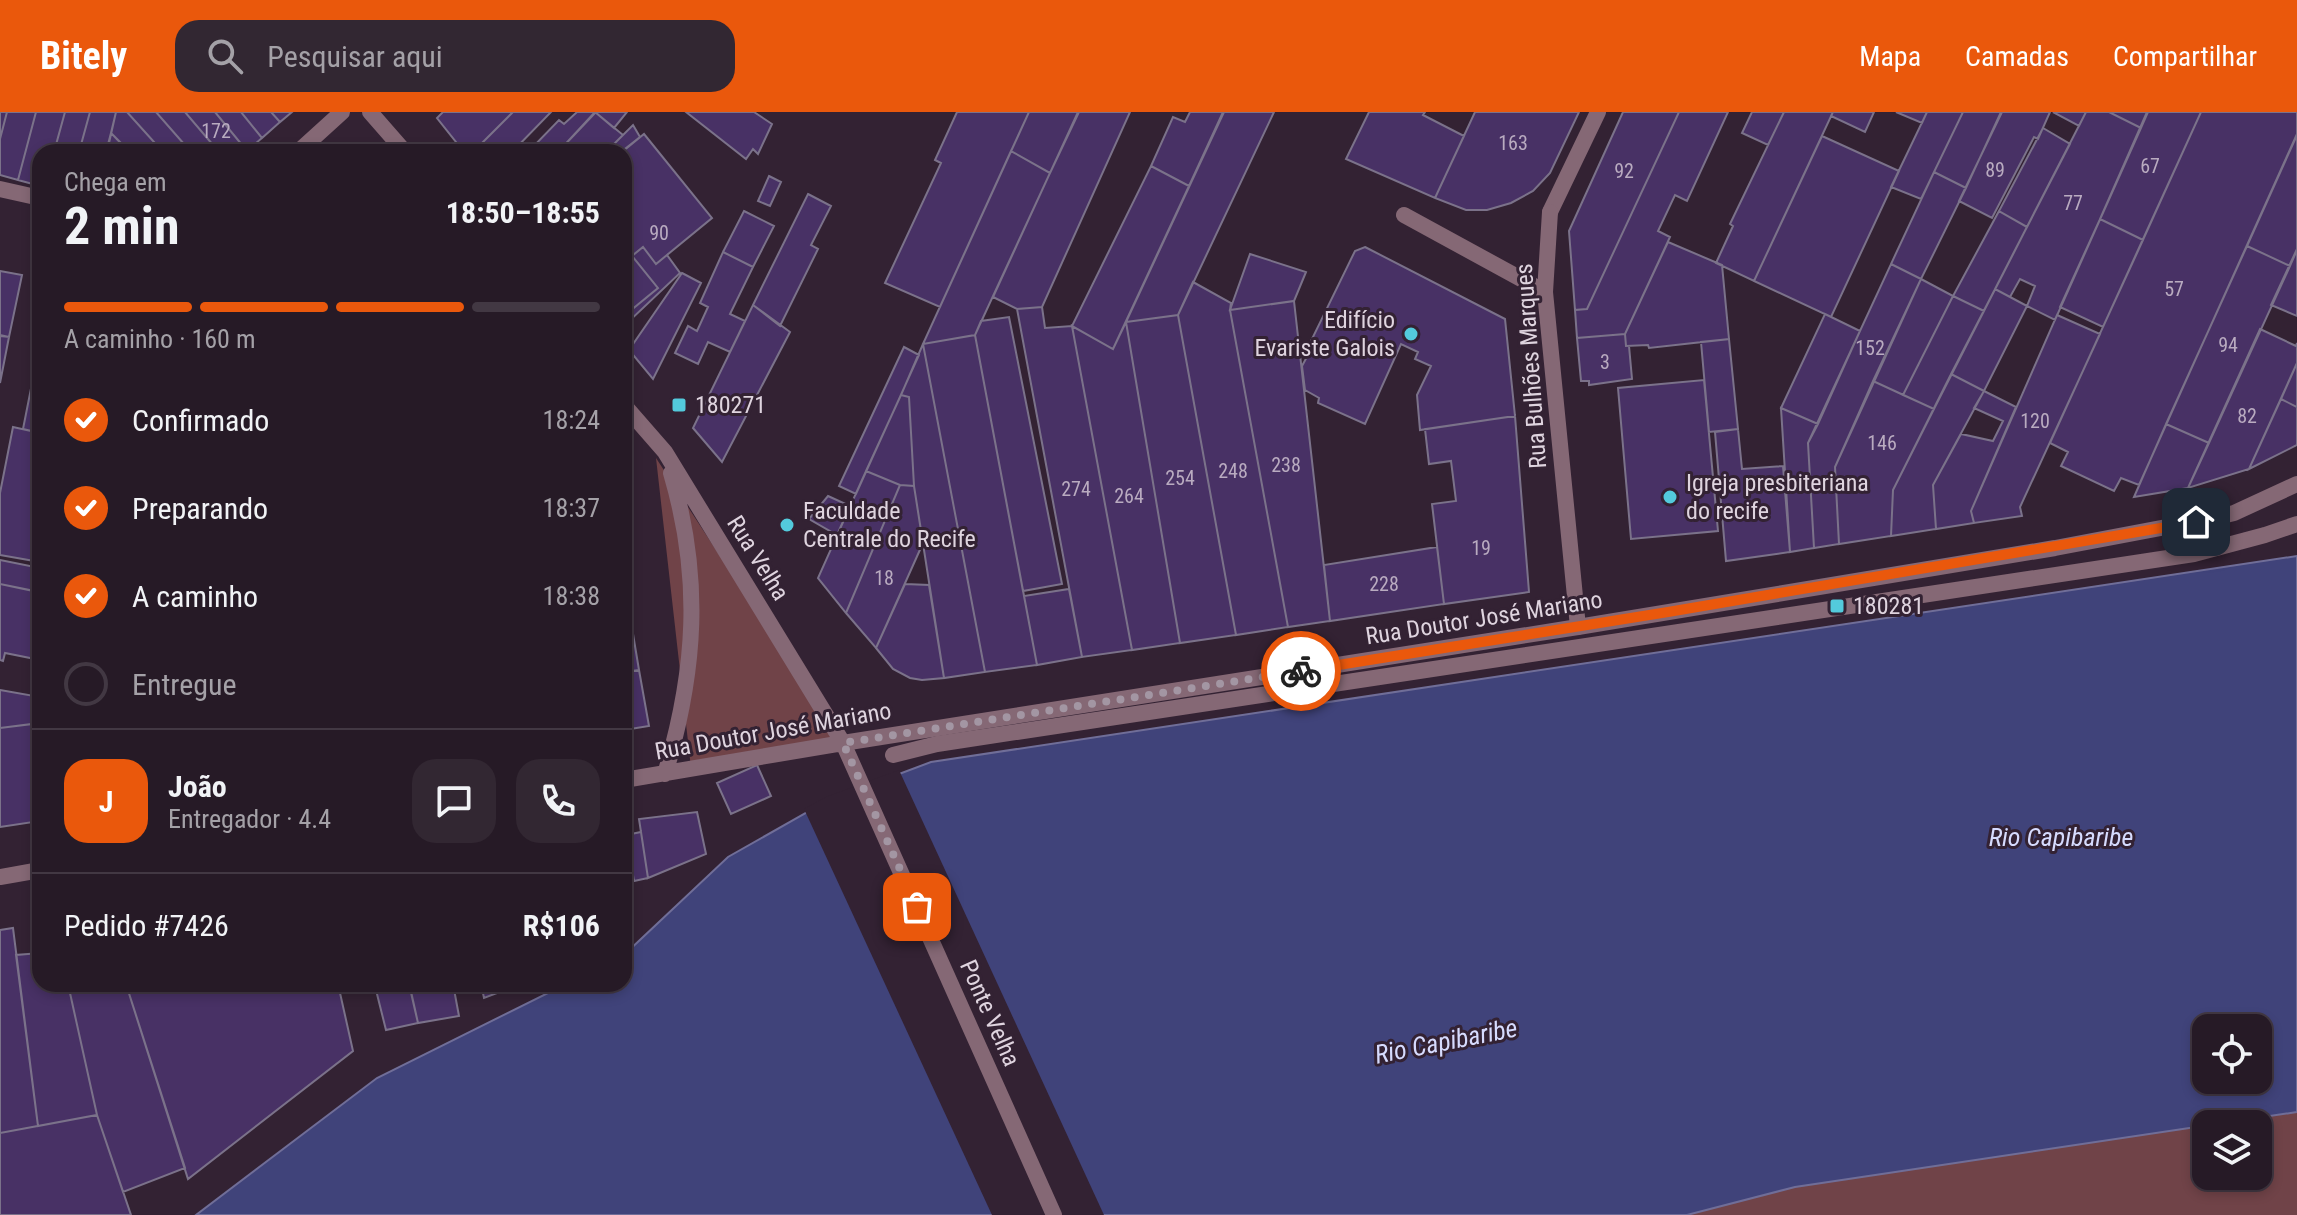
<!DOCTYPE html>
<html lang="pt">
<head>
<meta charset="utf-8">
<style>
	:root { --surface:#261a26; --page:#322732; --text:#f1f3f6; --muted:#a4a1a7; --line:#423843; --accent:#ea580c }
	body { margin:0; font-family:"Roboto Condensed",sans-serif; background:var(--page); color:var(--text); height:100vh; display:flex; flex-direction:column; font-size:30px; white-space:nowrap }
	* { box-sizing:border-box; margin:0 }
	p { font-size:26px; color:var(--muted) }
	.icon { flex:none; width:44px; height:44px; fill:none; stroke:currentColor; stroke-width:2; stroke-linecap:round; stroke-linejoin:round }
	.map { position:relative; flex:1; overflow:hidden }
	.details { position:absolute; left:32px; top:32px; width:600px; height:848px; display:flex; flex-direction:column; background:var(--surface); border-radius:24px; box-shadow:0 4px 12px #0003,0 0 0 2px var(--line) }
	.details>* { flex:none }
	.tools { position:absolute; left:2192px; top:902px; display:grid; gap:16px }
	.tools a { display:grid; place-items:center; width:80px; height:80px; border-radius:16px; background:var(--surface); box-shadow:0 4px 12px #0003,0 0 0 2px var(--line); font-size:40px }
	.pin { position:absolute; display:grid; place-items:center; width:68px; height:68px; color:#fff; margin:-34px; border-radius:16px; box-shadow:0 4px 12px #0006 }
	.courier { position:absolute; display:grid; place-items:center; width:80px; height:80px; margin:-40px; border:6px solid #ea580c; border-radius:50%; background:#fff; color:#222; box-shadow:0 2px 10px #0007 }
	.headline em { font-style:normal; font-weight:700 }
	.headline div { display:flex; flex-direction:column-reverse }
	.headline { display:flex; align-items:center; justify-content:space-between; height:136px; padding:0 32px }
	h1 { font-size:52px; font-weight:700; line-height:60px }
	.bar { display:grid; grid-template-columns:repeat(4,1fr); gap:12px 8px; align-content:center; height:96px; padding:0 32px }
	.bar i { height:10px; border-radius:6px; background:var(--line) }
	.bar .current { background:var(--accent) }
	.bar p { grid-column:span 4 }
	.line { display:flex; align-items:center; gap:20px; padding:0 32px; border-top:2px solid var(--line) }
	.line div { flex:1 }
	.round { display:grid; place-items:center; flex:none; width:84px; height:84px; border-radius:24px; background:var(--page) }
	ol { padding:0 32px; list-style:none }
	li { display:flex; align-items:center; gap:24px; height:88px }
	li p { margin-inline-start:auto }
	li .icon { padding:8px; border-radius:50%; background:var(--accent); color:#fff; stroke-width:4 }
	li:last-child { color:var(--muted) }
	li i { width:44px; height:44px; border:4px solid var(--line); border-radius:50% }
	header { display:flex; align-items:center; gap:48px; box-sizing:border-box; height:112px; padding:0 40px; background:var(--accent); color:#fff }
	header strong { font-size:38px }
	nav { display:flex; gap:44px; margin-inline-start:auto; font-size:28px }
	.search { width:560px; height:72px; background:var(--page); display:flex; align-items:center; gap:20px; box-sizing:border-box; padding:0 28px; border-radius:24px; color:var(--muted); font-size:30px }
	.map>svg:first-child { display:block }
	.green { fill:#704348 }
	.water { fill:#40437a; stroke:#706e98; stroke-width:2; fill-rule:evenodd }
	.pier { fill:#323 }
	.building { fill:#483165; stroke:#7b728a; stroke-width:2 }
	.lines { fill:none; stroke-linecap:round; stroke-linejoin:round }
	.pedestrian { stroke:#856875; stroke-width:16 }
	.minor { stroke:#856875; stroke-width:16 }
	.tertiary { stroke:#856875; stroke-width:16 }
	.done { stroke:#a396a3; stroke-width:8; stroke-dasharray:0 14.4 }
	.route { stroke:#ea580c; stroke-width:10 }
	.poi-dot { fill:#53cadc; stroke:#323; stroke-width:3 }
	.labels { text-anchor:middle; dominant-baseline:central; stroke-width:6; stroke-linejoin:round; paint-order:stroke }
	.number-label { font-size:20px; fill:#b9abc0 }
	.poi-label { font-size:24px; fill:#dfd4df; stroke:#323; text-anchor:start }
	.street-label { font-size:24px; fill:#dfd4df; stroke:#323 }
	.water-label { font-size:26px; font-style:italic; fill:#d6dbfe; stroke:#323 }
</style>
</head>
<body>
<header>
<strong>Bitely</strong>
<div class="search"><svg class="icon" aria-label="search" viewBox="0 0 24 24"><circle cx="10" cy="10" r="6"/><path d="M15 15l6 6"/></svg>Pesquisar aqui</div>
<nav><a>Mapa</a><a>Camadas</a><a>Compartilhar</a></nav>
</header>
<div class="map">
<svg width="2297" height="1103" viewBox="0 0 2297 1103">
	<rect width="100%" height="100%" fill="#323"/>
	<path class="green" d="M656,346L842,631L691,656Z
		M2297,1000V1103H1687L1795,1075L2206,1013V1064H2258V1012H2214Z"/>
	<path class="water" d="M2297,444V1000L1795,1075L1687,1103H196L377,966L566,872H624V843L728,745L827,689L931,650ZM2206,916H2258V968H2206Z"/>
	<path class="pier" d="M899,658L1104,1103H992L804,697L826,685Z"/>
	<path class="building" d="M0,0H7L0,27Z
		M7,0H36L18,68L0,63V27Z
		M36,0H65L54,40H40V74L18,68Z
		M65,0H90L79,40H54Z
		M90,0H116L107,40H79Z
		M116,0H127L163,40H129L111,21Z
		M127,0H156L191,40H163Z
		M156,0H185L219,40H191Z
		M185,0H215L247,39L219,40Z
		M215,0H241L262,26L247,39Z
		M241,0H271L280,10L262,26Z
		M271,0H292L280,10Z
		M443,0H513L473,40H464L437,6Z
		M513,0H551L512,40H473Z
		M577,0H596L558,40H528L559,8L564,12Z
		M595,0L623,23L606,40H558Z
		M595,0H627L614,16Z
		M686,0H754L772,12L758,42L753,37L746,47Z
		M957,0H1029L940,195L885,171L941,51L935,48Z
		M1029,0H1079L1050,61L1011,39Z
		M1078,0H1130L1042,195L1017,197L993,185Z
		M1190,0H1223L1189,74L1151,54L1173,5L1185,10Z
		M1224,0H1274L1178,203L1126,210Z
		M1369,0H1425L1423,3L1464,24L1435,86L1346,47Z
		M1475,0H1579L1550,61L1533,79L1511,91L1487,98H1466L1435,86Z
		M1623,0H1679L1587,197L1575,198L1569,119Z
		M1679,0H1728L1687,89L1675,83L1658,119L1670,125L1625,222L1577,226L1575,198L1587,197Z
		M1752,0H1784L1768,33L1742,21Z
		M1784,0H1833L1754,169L1716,151L1733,114L1730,112Z
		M1833,0H1874L1865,20L1831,4Z
		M1896,0H1927L1922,11Z
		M1927,0H1963L1921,87L1891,75Z
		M1963,0H2001L1966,76L1934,60Z
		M2002,0H2050L2038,27L2034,25L1992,106L1959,89Z
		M2053,0H2086L2079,14Z
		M2086,0H2109L2141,16L2055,208L2027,194L2035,174L2020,167L2010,185L1995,177Z
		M2109,0H2148L2141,16Z
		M2147,0H2201L2143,128L2100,107Z
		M2201,0H2297V22L2139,373L2121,366L2114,379L2061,354L2068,340L2050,331Z
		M633,13L640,25L621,40H606Z
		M2043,16L2070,32L2027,115L1999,99Z
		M111,21L130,40H106Z
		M644,22L712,106L656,152L643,135L632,144L658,176L624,204V40H622Z
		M2297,23V138L2290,154L2247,134Z
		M1822,24L1899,59L1831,205L1754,169Z
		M346,32L353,40H336Z
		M1011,39L1050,61L975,223L923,232Z
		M1151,54L1189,74L1113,237L1072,214Z
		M1934,60L1966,76L1921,167L1891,152Z
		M769,64L781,70L770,94L758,89Z
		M808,82L831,94L811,133L818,137L780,214L753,193Z
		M744,99L774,114L753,155L723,140Z
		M1999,99L2027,115L1984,199L1953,184Z
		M2100,107L2143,128L2103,215L2060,195Z
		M1668,130L1722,153L1729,227L1649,236L1648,233L1626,234L1625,222Z
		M2247,134L2290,154L2209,331L2166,312Z
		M643,135L656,152L667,143L680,161L624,214V204L658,176L632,144Z
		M1365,135L1505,207L1515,304L1420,318L1417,283L1431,254L1415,247L1418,240L1401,232L1365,312L1318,291L1319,286L1305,278L1302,254L1314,232L1310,231L1355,139Z
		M2297,137V204L2271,193Z
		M723,140L753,155L730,202L745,209L730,240L708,230L698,252L675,241L688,214L697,219L708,195L700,191Z
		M1250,142L1306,160L1294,189L1230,198Z
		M1891,152L1921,167L1835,355L1839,432L1814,436L1808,331Z
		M0,159L22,163L9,225L0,224Z
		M682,161L701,171L653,267L629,238Z
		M1921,167L1953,184L1903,283L1873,269Z
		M1193,170L1231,191L1230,198L1288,515L1236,523L1178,203Z
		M1995,177L2027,194L1984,279L1951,262Z
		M1953,184L1984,199L1934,297L1903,283Z
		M1294,189L1330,509L1288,515L1230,198Z
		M753,193L790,220L722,350L693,316Z
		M1042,195L1045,216L1072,214L1132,538L1082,545L1017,197Z
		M1825,202L1860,219L1818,312L1781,296Z
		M1178,203L1236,523L1180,531L1126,210Z
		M2057,203L2100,222L2020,395L2022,404L1974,411L1971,399Z
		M1009,205L1062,472L1023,479L975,223L981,209Z
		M1126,210L1180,531L1132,538L1072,214L1113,237Z
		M2260,217L2296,234L2297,231V251L2249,357L2188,376Z
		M1625,222L1626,234H1629L1632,267L1589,273V269H1581L1577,226Z
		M0,223L9,225L0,271Z
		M975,223L1037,553L985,560L923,232Z
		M1729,227L1738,317L1709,320L1701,230Z
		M40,231V321L23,317Z
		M923,232L985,560L944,566L914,374L909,285L901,283Z
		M904,235L919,243L856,382L839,374Z
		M2297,251V295L2281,287Z
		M1951,262L1984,279L1933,373L1936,417L1891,424L1893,378Z
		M1704,268L1718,419L1631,427L1618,276Z
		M1873,269L1934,297L1893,378L1891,424L1839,432L1835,355Z
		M1984,279L2016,295L1971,399L1974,411L1936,417L1933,373L1961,322L1993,329L2003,309L1974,296Z
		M901,283L909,285L914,374L900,373L866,359Z
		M2281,287L2297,295V333L2249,357Z
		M1781,296L1818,312L1808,331L1814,436L1790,440Z
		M1515,304L1529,480L1444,492L1432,392L1456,389L1451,349L1429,352L1425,317Z
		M2166,312L2209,331L2188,376L2134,385Z
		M13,315L40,321V450L0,443V381Z
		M1738,317L1742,357L1783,354L1790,440L1726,449L1715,320Z
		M866,359L900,373L846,501L818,466Z
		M900,373L914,374L923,431L876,536L846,501Z
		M828,384L850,394L837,423L809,407Z
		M1437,435L1444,492L1330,509L1324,453Z
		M0,448L40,456L38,480L0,472Z
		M0,472L40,480V548L5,541L3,549L0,548Z
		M905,472L929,473L944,566L922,568L910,566L893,557L876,536Z
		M624,474L631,510L624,512Z
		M1069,477L1082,545L1037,553L1024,484Z
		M631,510L639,558L624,560V512Z
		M639,558L649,614L624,618V560Z
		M0,578L40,585V611L0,616Z
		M40,611V709L0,715V616Z
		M757,653L771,684L731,702L717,671Z
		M697,700L706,742L648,766L639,707Z
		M641,720L648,766L634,769L626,723Z
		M13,816L38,1014L0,1021V818Z
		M40,841V872H68L97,1003L38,1014L16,843Z
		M68,872H126L185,1056L123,1080L97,1003Z
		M126,872H338L353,939L188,1067Z
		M338,872H379L340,881Z
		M379,872H409L418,911L386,918L375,874Z
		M430,872H453L459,904L418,911L410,875Z
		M481,872H518V873L484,886Z
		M97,1003L131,1103H0V1021Z"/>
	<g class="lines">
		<path class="pedestrian" d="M1550,100L1598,0
			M893,643L937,632L2194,442L2265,423L2297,412"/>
		<path class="minor" d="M1550,100L1545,180L1578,515
			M1404,103L1545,180"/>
		<path class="tertiary" d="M370,0L405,40
			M298,40L342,0
			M0,77L40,86
			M624,293L665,340L843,631L1054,1103
			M665,662C696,558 702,466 671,361
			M624,668L843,631L1578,515L2055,436L2214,406L2234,401L2297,372
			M0,765L40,758"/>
	</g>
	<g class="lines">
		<path class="done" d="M917,795L843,631L1301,559"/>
		<path class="route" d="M1301,559L1668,500L2196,410"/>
	</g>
	<g class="poi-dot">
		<circle cx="1411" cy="222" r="8"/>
		<rect x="671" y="285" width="16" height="16" rx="4"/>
		<circle cx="1670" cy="385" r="8"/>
		<circle cx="787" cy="413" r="8"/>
		<rect x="1829" y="486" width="16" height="16" rx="4"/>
	</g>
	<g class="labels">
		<g class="number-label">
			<text x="216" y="19">172</text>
			<text x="1513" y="31">163</text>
			<text x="2150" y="54">67</text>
			<text x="1995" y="58">89</text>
			<text x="1624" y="59">92</text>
			<text x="2073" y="91">77</text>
			<text x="659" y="121">90</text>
			<text x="2174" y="177">57</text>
			<text x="2228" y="233">94</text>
			<text x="1870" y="236">152</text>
			<text x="1605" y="250">3</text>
			<text x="2247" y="304">82</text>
			<text x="2035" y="309">120</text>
			<text x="1882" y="331">146</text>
			<text x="1286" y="353">238</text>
			<text x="1233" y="359">248</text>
			<text x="1180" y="366">254</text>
			<text x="1076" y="377">274</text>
			<text x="1129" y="384">264</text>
			<text x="1481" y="436">19</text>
			<text x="884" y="466">18</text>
			<text x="1384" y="472">228</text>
		</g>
		<g class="poi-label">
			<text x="1395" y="208" text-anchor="end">Edifício<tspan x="1395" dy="28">Evariste Galois</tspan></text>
			<text x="695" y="293">180271</text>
			<text x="1686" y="371">Igreja presbiteriana<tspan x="1686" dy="28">do recife</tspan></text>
			<text x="803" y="399">Faculdade<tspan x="803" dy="28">Centrale do Recife</tspan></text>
			<text x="1853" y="494">180281</text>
		</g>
		<g class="street-label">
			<text transform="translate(1531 254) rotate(-94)">Rua Bulhões Marques</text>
			<text transform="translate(758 446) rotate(58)">Rua Velha</text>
			<text transform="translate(1484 506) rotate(-9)">Rua Doutor José Mariano</text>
			<text transform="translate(773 619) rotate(-10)">Rua Doutor José Mariano</text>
			<text transform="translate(990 901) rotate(66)">Ponte Velha</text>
		</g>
		<g class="water-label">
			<text x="2061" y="725">Rio Capibaribe</text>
			<text transform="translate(1446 929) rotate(-11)">Rio Capibaribe</text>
		</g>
	</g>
</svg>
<div class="tools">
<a><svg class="icon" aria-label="locate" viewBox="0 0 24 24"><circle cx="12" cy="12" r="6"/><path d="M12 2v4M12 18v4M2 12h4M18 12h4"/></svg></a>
<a><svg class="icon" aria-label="layers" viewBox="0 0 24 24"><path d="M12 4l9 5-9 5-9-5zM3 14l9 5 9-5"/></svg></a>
</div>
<div class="pin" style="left:917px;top:795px;background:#ea580c"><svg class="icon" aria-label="bag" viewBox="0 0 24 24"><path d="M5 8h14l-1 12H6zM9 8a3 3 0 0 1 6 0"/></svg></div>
<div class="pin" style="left:2196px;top:410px;background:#1f2937"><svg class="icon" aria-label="home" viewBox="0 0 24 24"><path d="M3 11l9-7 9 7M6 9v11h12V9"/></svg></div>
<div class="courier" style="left:1301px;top:559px"><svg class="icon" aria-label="bike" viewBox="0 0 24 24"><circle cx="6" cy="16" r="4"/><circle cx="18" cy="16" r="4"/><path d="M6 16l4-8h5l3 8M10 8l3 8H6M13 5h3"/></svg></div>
<section class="details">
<div class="headline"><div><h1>2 min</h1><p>Chega em</p></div><em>18:50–18:55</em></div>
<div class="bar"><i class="current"></i><i class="current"></i><i class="current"></i><i></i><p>A caminho · 160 m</p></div>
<ol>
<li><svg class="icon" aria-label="check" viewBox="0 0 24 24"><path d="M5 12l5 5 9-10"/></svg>Confirmado<p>18:24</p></li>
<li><svg class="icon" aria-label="check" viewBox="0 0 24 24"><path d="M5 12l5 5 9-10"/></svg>Preparando<p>18:37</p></li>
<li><svg class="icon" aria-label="check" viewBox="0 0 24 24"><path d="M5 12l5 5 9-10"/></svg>A caminho<p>18:38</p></li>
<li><i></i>Entregue</li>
</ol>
<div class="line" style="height:144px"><b class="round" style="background:var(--accent);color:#fff">J</b><div><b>João</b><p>Entregador · 4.4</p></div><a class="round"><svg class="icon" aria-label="chat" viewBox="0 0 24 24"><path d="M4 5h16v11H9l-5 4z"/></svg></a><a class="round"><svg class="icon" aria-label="phone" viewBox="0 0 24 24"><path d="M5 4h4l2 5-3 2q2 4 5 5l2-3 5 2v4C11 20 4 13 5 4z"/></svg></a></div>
<div class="line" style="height:104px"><div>Pedido #7426</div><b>R$106</b></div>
</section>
</div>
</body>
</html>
